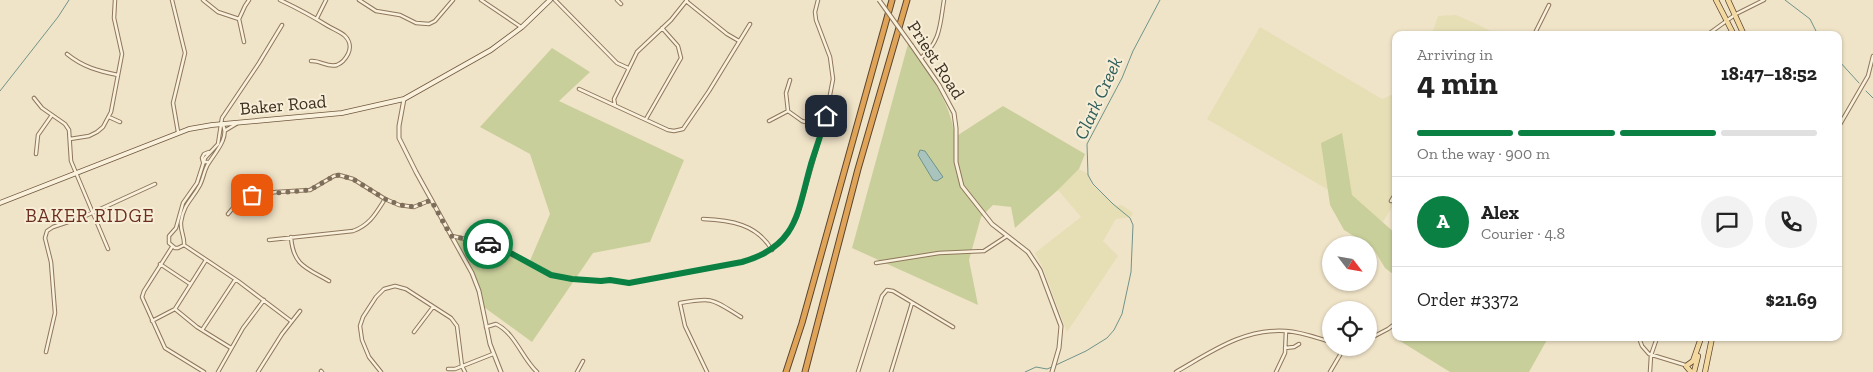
<!DOCTYPE html>
<html lang="en">
<head>
<meta charset="utf-8">
<style>
	:root { --surface:#fff; --page:#f2f2f2; --text:#222; --muted:#767676; --line:#e0e0e0; --accent:#0b8043 }
	body { margin:0; font-family:"Zilla Slab",serif; background:var(--page); color:var(--text); height:100vh; display:flex; flex-direction:column; font-size:19px; white-space:nowrap }
	* { box-sizing:border-box; margin:0 }
	p { font-size:16px; color:var(--muted) }
	.icon { flex:none; width:28px; height:28px; fill:none; stroke:currentColor; stroke-width:2; stroke-linecap:round; stroke-linejoin:round }
	.map { position:relative; flex:1; overflow:hidden }
	.side { position:absolute; left:1392px; top:31px; width:450px; height:310px; display:flex; flex-direction:column; background:var(--surface); border-radius:10px; box-shadow:0 1px 4px #0004 }
	.side>* { flex:none }
	.needle { width:32px; rotate:121deg }
	.tools { position:absolute; left:1322px; top:236px; display:grid; gap:10px }
	.tools a { display:grid; place-items:center; width:55px; height:55px; border-radius:50%; background:var(--surface); box-shadow:0 1px 4px #0004; font-size:25px }
	.pin { position:absolute; display:grid; place-items:center; width:42px; height:42px; color:#fff; margin:-21px; border-radius:10px; box-shadow:0 2px 8px #0006 }
	.courier { position:absolute; display:grid; place-items:center; width:50px; height:50px; margin:-25px; border:4px solid #0b8043; border-radius:50%; background:#fff; color:#222; box-shadow:0 1px 6px #0007 }
	.headline em { font-style:normal; font-weight:700 }
	.headline div { display:flex; flex-direction:column-reverse }
	.headline { display:flex; align-items:center; justify-content:space-between; height:85px; padding:0 25px }
	h1 { font-size:32px; font-weight:700; line-height:38px }
	.bar { display:grid; grid-template-columns:repeat(4,1fr); gap:8px 5px; align-content:center; height:60px; padding:0 25px }
	.bar i { height:6px; border-radius:4px; background:var(--line) }
	.bar .selected { background:var(--accent) }
	.bar p { grid-column:span 4 }
	.line { display:flex; align-items:center; gap:12px; padding:0 25px; border-top:1px solid var(--line) }
	.line div { flex:1 }
	.round { display:grid; place-items:center; flex:none; width:52px; height:52px; border-radius:26px; background:var(--page) }
	.map>svg:first-child { display:block }
	.farmland { fill:#e6deb5 }
	.green { fill:#c9cf9b }
	.water { fill:#a9c4bc; stroke:#6f938a }
	.lines { fill:none; stroke-linecap:round; stroke-linejoin:round }
	.stream { stroke:#6f938a; stroke-width:1 }
	.minor-casing { stroke:#8d765c; stroke-width:4.5 }
	.tertiary-casing { stroke:#8d765c; stroke-width:5 }
	.secondary-casing { stroke:#6f573f; stroke-width:5.5 }
	.primary-casing { stroke:#5b4430; stroke-width:6 }
	.motorway-casing { stroke:#5b4430; stroke-width:7 }
	.minor { stroke:#faf1dc; stroke-width:2.5 }
	.tertiary { stroke:#faf1dc; stroke-width:3 }
	.secondary { stroke:#faf1dc; stroke-width:4 }
	.primary { stroke:#f3d9a0; stroke-width:4.5 }
	.motorway { stroke:#e0a458; stroke-width:5 }
	.tertiary-bridge-casing { stroke:#8d765c; stroke-width:5; stroke-linecap:butt }
	.tertiary-bridge { stroke:#faf1dc; stroke-width:3 }
	.done { stroke:#7c6e5b; stroke-width:5; stroke-dasharray:0 9 }
	.route { stroke:#0b8043; stroke-width:6 }
	.labels { text-anchor:middle; dominant-baseline:central; stroke-width:4; stroke-linejoin:round; paint-order:stroke }
	.street-label { font-size:18px; fill:#3d2e20; stroke:#f7eed8 }
	.water-label { font-size:19px; font-style:italic; fill:#2f5d5a; stroke:#f7eed8 }
	.neighbourhood-label { font-size:19px; letter-spacing:1px; fill:#6b2e1e; stroke:#f7eed8 }
</style>
</head>
<body>
<div class="map">
<svg width="1873" height="372" viewBox="0 0 1873 372">
	<rect width="100%" height="100%" fill="#f0e4c8"/>
	<path class="farmland" d="M1456,15L1481,26L1496,34L1434,35L1433,31L1438,16Z
		M1260,27L1382,99L1396,93V200L1383,222L1207,119Z
		M1079,169L1089,174L1091,184L1116,206L1122,205L1133,213L1131,217L1116,219L1103,241L1118,256L1067,332L1043,268L1035,253L1081,217L1058,190Z"/>
	<path class="green" d="M908,44C929,74 950,100 955,137L1003,106L1085,154L1079,169L1058,190L1015,228L1011,207L993,205L981,217L969,260L978,305L852,248Z
		M552,48L590,72L559,101L684,160L650,242L593,253L532,342L481,305L471,273L451,238L494,249L529,263L550,214L530,154L480,127Z
		M1342,133L1352,195L1396,234V286L1393,274L1385,268L1373,248L1344,230L1330,205L1321,143Z
		M1400,338H1548L1529,372H1450L1400,341Z"/>
	<path class="water" d="M920,150L925,151L943,177L937,181L933,180L918,155Z"/>
	<g class="lines">
		<path class="stream" d="M1785,0L1810,19L1818,35
			M1839,61L1859,83
			M0,91L58,17L69,0
			M1866,91L1873,98
			M1056,365L1086,351L1107,338L1114,330L1122,314L1131,272L1133,225L1130,218L1113,204L1093,184L1088,175L1087,144L1122,78L1133,51L1160,0
			M1025,372L1036,367L1047,369L1052,367"/>
		<defs>
			<path id="minor" d="M172,0L185,53L173,103L178,132
				M203,0L218,12L239,19
				M280,0C297,8 312,16 328,26C333,29 341,32 345,36C350,41 351,48 348,54C346,58 342,63 337,65C328,68 320,60 311,61
				M359,0L376,11L400,15L416,23L429,24L435,21L453,0
				M481,0L521,27
				M555,0L617,63L628,68
				M617,0L621,4
				M686,1L727,34L739,41
				M317,18L326,0
				M239,19L244,42
				M239,19L245,6L249,0
				M1534,35L1549,5
				M1707,35L1736,14L1764,0
				M67,54C83,67 98,71 118,75
				M921,58C941,41 940,24 944,0
				M790,80L786,93L788,111L802,121L823,127
				M579,89L668,130L674,131L683,129L709,91L750,24
				M34,98L42,108L65,124L69,130L71,161L108,249
				M615,105L614,99L637,52L671,20L687,0
				M109,117L120,122
				M646,119L681,58L678,46L662,28
				M769,121L788,111
				M223,125C230,138 213,155 207,166C204,172 203,179 200,185C192,200 184,203 181,222C180,231 185,237 184,245L178,248H175L169,243V236L176,228L183,203L197,183L205,158L218,144L222,118L259,63L282,25
				M1839,126L1868,76L1873,56
				M226,130L236,124
				M70,139L89,136L97,132L103,127L111,112L122,54L114,18L115,0
				M209,152L204,154L202,158L203,162H209
				M36,154L38,135L52,115
				M1391,201L1396,193
				M228,214L242,197L276,192L310,190L334,176L339,175L353,179L385,199L399,205L414,207L431,200
				M703,219C730,220 757,224 772,250
				M452,236L483,243L505,250L551,275L572,279L601,281L610,280L629,283L742,262C769,254 785,243 797,217L826,116L833,79L830,57L816,20L815,12L818,0
				M291,237C293,266 307,268 329,281
				M269,240L353,231C370,225 376,213 385,199
				M184,245L238,281L291,321
				M172,247L144,291L142,297L165,348L204,372
				M876,263L939,253L984,251L1007,236
				M160,264L190,284
				M175,309L206,260
				M152,321L175,309L197,327L231,348
				M486,327L496,324C515,333 522,358 537,372
				M202,330L235,280
				M414,332L433,307
				M1639,338L1642,346L1649,354L1685,365
				M1369,339L1388,329L1396,323
				M1285,348L1294,347L1299,344
				M46,352L55,313L51,262L45,238L47,231L53,227L83,217L155,184
				M448,369H455L493,354
				M321,371L322,372
				M218,372L243,328L264,300
				M258,372L282,334L300,311
				M381,372L369,357L362,340L360,326L363,317L376,297L384,289L395,286L406,289L451,318L457,326L462,366L465,372
				M577,372L583,361
				M707,372L685,326L680,303C714,297 712,299 741,317
				M858,372L882,296L887,290L893,291L953,327
				M891,372L912,303
				M1176,372C1211,352 1244,328 1286,331C1302,332 1317,338 1331,342
				M1276,372L1285,353L1286,331
				M1330,372L1340,355L1341,348
				M1650,372L1651,355L1657,338"/>
			<path id="tertiary" d="M912,46L939,85L954,113L956,128V162L962,186L992,224L1028,252L1040,270L1061,326L1059,348L1052,372
				M404,99L399,126V138L416,172L472,273L479,291L490,344L501,372"/>
			<path id="secondary" d="M0,203L189,129L212,125L342,113L404,99L491,50L522,27L550,0"/>
			<path id="primary" d="M1716,0L1734,35
				M1728,0L1744,35
				M1691,372L1686,366L1693,361L1701,338
				M1694,372L1698,356
				M1705,372L1712,338"/>
			<path id="motorway" d="M786,372L802,323L892,0
				M805,372L858,169L907,0"/>
		</defs>
		<use href="#minor" class="minor-casing"/>
		<use href="#tertiary" class="tertiary-casing"/>
		<use href="#secondary" class="secondary-casing"/>
		<use href="#primary" class="primary-casing"/>
		<use href="#motorway" class="motorway-casing"/>
		<use href="#minor" class="minor"/>
		<use href="#tertiary" class="tertiary"/>
		<use href="#secondary" class="secondary"/>
		<use href="#primary" class="primary"/>
		<use href="#motorway" class="motorway"/>
		<defs>
			<path id="tertiary-bridge" d="M879,0L912,46"/>
		</defs>
		<use href="#tertiary-bridge" class="tertiary-bridge-casing"/>
		<use href="#tertiary-bridge" class="tertiary-bridge"/>
	</g>
	<g class="lines">
		<path class="done" d="M252,195L310,190L334,176L339,175L353,179L385,199L400,205L414,207L431,200L451,236L488,244"/>
		<path class="route" d="M488,244L505,250L551,275L572,279L601,281L610,280L629,283L742,262C798,246 797,213 811,164C816,148 822,132 826,116"/>
	</g>
	<g class="labels">
		<g class="street-label">
			<text transform="translate(936 60) rotate(57)">Priest Road</text>
			<text transform="translate(283 105) rotate(-5)">Baker Road</text>
		</g>
		<g class="water-label">
			<text transform="translate(1098 98) rotate(-65)">Clark Creek</text>
		</g>
		<g class="neighbourhood-label">
			<text x="90" y="215">BAKER RIDGE</text>
		</g>
	</g>
</svg>
<div class="tools">
<a><svg class="needle" viewBox="-14 -14 28 28"><path d="M0-13l5 13h-10z" fill="#e53935"/><path d="M0 13l5-13h-10z" fill="#767676"/></svg></a>
<a><svg class="icon" aria-label="locate" viewBox="0 0 24 24"><circle cx="12" cy="12" r="6"/><path d="M12 2v4M12 18v4M2 12h4M18 12h4"/></svg></a>
</div>
<div class="pin" style="left:252px;top:195px;background:#ea580c"><svg class="icon" aria-label="bag" viewBox="0 0 24 24"><path d="M5 8h14l-1 12H6zM9 8a3 3 0 0 1 6 0"/></svg></div>
<div class="pin" style="left:826px;top:116px;background:#1f2937"><svg class="icon" aria-label="home" viewBox="0 0 24 24"><path d="M3 11l9-7 9 7M6 9v11h12V9"/></svg></div>
<div class="courier" style="left:488px;top:244px"><svg class="icon" aria-label="car" viewBox="0 0 24 24"><path d="M5 17H2v-5l4-1 3-4h7l3 4 3 1v5h-3M9 17h6M6 11h13"/><circle cx="7" cy="17" r="2"/><circle cx="17" cy="17" r="2"/></svg></div>
<section class="side">
<div class="headline"><div><h1>4 min</h1><p>Arriving in</p></div><em>18:47–18:52</em></div>
<div class="bar"><i class="selected"></i><i class="selected"></i><i class="selected"></i><i></i><p>On the way · 900 m</p></div>
<div class="line" style="height:90px"><b class="round" style="background:var(--accent);color:#fff">A</b><div><b>Alex</b><p>Courier · 4.8</p></div><a class="round"><svg class="icon" aria-label="chat" viewBox="0 0 24 24"><path d="M4 5h16v11H9l-5 4z"/></svg></a><a class="round"><svg class="icon" aria-label="phone" viewBox="0 0 24 24"><path d="M5 4h4l2 5-3 2q2 4 5 5l2-3 5 2v4C11 20 4 13 5 4z"/></svg></a></div>
<div class="line" style="height:65px"><div>Order #3372</div><b>$21.69</b></div>
</section>
</div>
</body>
</html>
